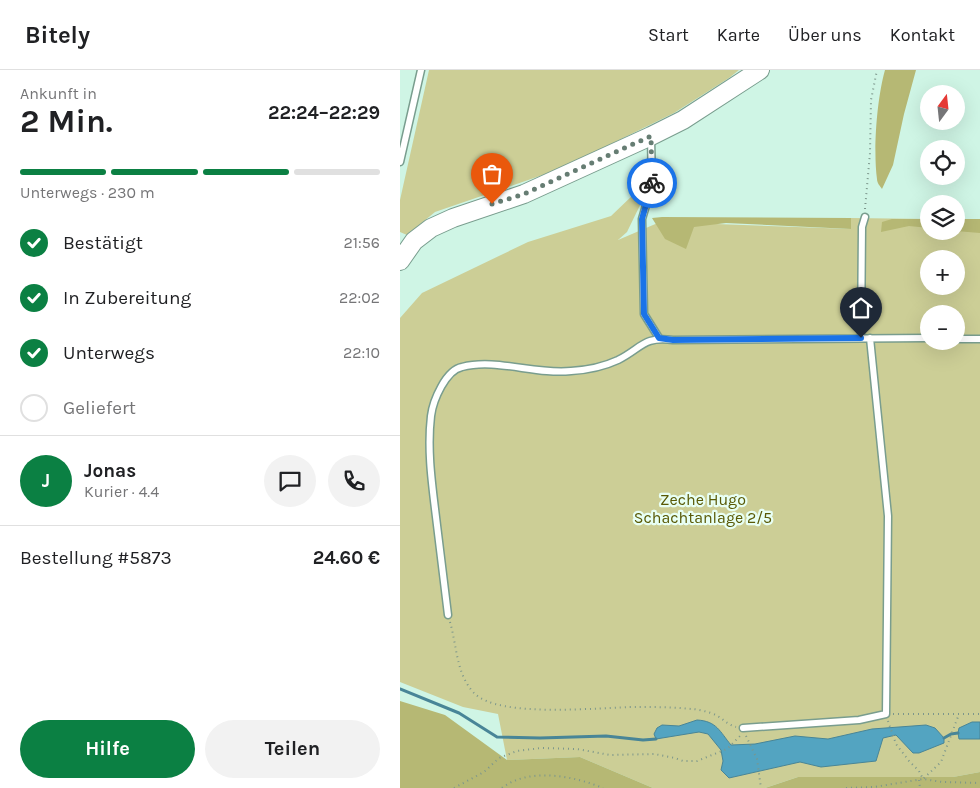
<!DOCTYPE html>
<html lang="de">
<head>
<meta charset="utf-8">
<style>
	:root { --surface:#fff; --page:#f2f2f2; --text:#202124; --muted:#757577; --line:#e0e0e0; --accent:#0b8043 }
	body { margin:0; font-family:Karla,sans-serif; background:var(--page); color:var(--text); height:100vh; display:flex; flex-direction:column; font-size:19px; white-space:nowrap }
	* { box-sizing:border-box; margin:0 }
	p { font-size:16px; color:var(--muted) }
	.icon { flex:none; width:28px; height:28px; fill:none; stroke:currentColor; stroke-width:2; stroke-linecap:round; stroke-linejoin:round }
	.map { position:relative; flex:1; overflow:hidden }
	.drawer { display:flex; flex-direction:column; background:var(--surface); width:400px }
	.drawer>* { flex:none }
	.needle { width:32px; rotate:15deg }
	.fabs { position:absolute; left:520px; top:15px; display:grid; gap:10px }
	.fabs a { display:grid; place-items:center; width:45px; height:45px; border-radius:50%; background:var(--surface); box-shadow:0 5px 20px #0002; font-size:25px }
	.pin { position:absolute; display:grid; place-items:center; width:42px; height:42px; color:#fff; margin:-51px -21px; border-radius:50% 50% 50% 0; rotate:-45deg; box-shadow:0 0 5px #0007 }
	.pin .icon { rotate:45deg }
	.courier { position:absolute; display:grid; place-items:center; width:50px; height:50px; margin:-25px; border:4px solid #1a73e8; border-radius:50%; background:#fff; color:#222; box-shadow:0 1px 6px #0007 }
	.headline em { font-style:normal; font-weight:700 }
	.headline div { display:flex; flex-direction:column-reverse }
	.headline { display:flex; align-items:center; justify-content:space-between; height:85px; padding:0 20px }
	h1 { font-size:32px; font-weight:700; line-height:38px }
	.bar { display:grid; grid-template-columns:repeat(4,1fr); gap:8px 5px; align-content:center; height:60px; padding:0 20px }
	.bar i { height:6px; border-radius:4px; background:var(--line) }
	.bar .active { background:var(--accent) }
	.bar p { grid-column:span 4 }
	.line { display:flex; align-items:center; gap:12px; padding:0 20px; border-top:1px solid var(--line) }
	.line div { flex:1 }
	.round { display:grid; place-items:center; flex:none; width:52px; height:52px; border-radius:26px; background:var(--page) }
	ol { padding:0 20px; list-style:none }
	li { display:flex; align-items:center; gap:15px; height:55px }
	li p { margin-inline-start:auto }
	li .icon { padding:5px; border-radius:50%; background:var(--accent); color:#fff; stroke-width:4 }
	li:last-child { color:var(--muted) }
	li i { width:28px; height:28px; border:2px solid var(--line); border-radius:50% }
	.action { display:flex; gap:10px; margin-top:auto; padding:10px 20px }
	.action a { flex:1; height:58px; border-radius:30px; background:var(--accent); color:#fff; font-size:20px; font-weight:700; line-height:58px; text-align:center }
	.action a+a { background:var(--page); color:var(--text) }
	header { display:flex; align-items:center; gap:30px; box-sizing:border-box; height:70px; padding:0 25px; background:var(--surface); border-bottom:1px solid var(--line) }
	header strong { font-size:24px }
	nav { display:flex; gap:28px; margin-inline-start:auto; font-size:18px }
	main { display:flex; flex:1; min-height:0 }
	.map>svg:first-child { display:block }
	.green { fill:#ccce96; fill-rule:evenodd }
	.forest { fill:#b6b874 }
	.water { fill:#53a4c1; stroke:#488597 }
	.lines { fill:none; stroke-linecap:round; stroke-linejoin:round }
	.stream { stroke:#488597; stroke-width:3 }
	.lane-casing { stroke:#799d8e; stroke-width:9 }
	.secondary-casing { stroke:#799d8e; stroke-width:20 }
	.path { stroke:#7c968b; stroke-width:2; stroke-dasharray:1 4; stroke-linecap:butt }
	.lane { stroke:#fff; stroke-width:6 }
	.secondary { stroke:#fff; stroke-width:18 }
	.done { stroke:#667d73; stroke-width:5; stroke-dasharray:0 9 }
	.route { stroke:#1a73e8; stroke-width:6 }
	.labels { text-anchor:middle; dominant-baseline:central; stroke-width:4.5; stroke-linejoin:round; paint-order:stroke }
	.park-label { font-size:16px; fill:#595905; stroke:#e8fff4 }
</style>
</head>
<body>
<header>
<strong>Bitely</strong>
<nav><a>Start</a><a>Karte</a><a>Über uns</a><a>Kontakt</a></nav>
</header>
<main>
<section class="drawer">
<div class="headline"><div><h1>2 Min.</h1><p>Ankunft in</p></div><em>22:24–22:29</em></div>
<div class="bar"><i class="active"></i><i class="active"></i><i class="active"></i><i></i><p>Unterwegs · 230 m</p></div>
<ol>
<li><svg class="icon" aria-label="check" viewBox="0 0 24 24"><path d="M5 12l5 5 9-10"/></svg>Bestätigt<p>21:56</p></li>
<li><svg class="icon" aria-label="check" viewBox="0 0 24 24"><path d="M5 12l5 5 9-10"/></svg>In Zubereitung<p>22:02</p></li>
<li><svg class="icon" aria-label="check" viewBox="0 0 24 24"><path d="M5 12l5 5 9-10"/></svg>Unterwegs<p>22:10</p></li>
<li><i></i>Geliefert</li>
</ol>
<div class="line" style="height:90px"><b class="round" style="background:var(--accent);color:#fff">J</b><div><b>Jonas</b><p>Kurier · 4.4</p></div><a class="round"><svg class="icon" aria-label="chat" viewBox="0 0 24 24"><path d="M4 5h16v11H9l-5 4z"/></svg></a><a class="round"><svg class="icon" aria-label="phone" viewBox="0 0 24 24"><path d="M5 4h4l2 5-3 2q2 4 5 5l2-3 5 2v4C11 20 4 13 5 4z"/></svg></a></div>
<div class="line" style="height:65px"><div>Bestellung #5873</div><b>24.60 €</b></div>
<div class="action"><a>Hilfe</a><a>Teilen</a></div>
</section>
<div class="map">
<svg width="580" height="718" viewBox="0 0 580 718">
	<rect width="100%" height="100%" fill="#cff5e5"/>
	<path class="green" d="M29,0H339L329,8L274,43L160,99L35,142L7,165L0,162V130Z
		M234,124L244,127L227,162L218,170L260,152L451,159V148L529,149V161H556V149H580V702L553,707H398L365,718H253L180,687L107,690L98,644L63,637L0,612V248L22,223L128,172L211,146ZM529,189H556V216H529ZM529,244H556V271H529Z"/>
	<path class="forest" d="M485,0H516L504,44L493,95L482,119C480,116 477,113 477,109C473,80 477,28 485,0Z
		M262,147L451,148V159L326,153L294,157L286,179L265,169L252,148Z
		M492,149H529V158L509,156L481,162L482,152Z
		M556,149H580V163L556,161Z
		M0,631L45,645L107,690L180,687L253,718H0Z
		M580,702V718H365L398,707H553Z"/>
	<path class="water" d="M297,650C317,651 320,662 331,675L355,674L395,666L428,669L472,659L526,655L535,658L544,668V673L519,683H513L496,665L483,668L476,691L421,697L400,692L329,708L321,700L323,691L321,680L308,664L299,662L256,669L254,664L257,658L262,655L279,656Z
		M572,652H580V669H559L558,663L559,658Z"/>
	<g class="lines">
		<path class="stream" d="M0,619L59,643L97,667L140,668L206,666L243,670L256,669
			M544,668L551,664L558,663"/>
		<defs>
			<path id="lane" d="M251,68L252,115L242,149L244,244L259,268
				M0,92L21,0
				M461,268L462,157L465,147
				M556,269H580
				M48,545C44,512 40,480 36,447C32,414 27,380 31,346C33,330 46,300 62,297C96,288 136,305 171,301C188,300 203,297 218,290C242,278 243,266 273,270L529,268
				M343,658L459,650L486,644L488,446L470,268"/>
			<path id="secondary" d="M0,191L14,171L31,158L53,148L124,124L251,66L283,50L360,0"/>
		</defs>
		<use href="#lane" class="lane-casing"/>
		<use href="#secondary" class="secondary-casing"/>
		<path class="path" d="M465,139L470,83L471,30L477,0
			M50,552C57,576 56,604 74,623C99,649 201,637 237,637C255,637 273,637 291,639C298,639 309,642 316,645C323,649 328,655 336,657
			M493,644H580
			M488,651L496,674L509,691L519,701L523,709L541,692L559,644
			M346,666L357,689L361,718
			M519,710L520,718
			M54,718L84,702L99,688L117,681L141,678L177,679L210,685L254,684L275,688L283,691H297L327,679L341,665
			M102,718C129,697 174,706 203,718
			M446,718L474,717L523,709L542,712L580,713"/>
		<use href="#lane" class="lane"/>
		<use href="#secondary" class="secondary"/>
	</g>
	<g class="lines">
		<path class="done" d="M92,134L124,124L251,66L252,113"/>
		<path class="route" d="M252,113L242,149L244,244L259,268L273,270L461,268"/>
	</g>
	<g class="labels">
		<g class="park-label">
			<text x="303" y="429">Zeche Hugo<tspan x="303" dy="18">Schachtanlage 2/5</tspan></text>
		</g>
	</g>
</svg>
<div class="fabs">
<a><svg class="needle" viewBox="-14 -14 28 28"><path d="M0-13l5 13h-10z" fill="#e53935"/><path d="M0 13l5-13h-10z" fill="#757577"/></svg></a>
<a><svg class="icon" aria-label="locate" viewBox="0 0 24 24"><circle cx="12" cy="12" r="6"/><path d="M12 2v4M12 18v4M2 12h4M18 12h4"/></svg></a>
<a><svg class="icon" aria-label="layers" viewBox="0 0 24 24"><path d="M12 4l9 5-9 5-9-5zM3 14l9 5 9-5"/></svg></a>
<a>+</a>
<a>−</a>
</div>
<div class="pin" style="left:92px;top:134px;background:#ea580c"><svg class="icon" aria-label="bag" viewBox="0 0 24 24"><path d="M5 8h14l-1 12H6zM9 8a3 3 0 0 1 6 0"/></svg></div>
<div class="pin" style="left:461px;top:268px;background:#1f2937"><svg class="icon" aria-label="home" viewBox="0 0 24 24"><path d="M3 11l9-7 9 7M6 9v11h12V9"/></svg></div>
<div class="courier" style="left:252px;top:113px"><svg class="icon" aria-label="bike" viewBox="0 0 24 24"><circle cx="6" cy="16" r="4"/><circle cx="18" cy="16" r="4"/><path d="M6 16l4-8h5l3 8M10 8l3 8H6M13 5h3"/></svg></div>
</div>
</main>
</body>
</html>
